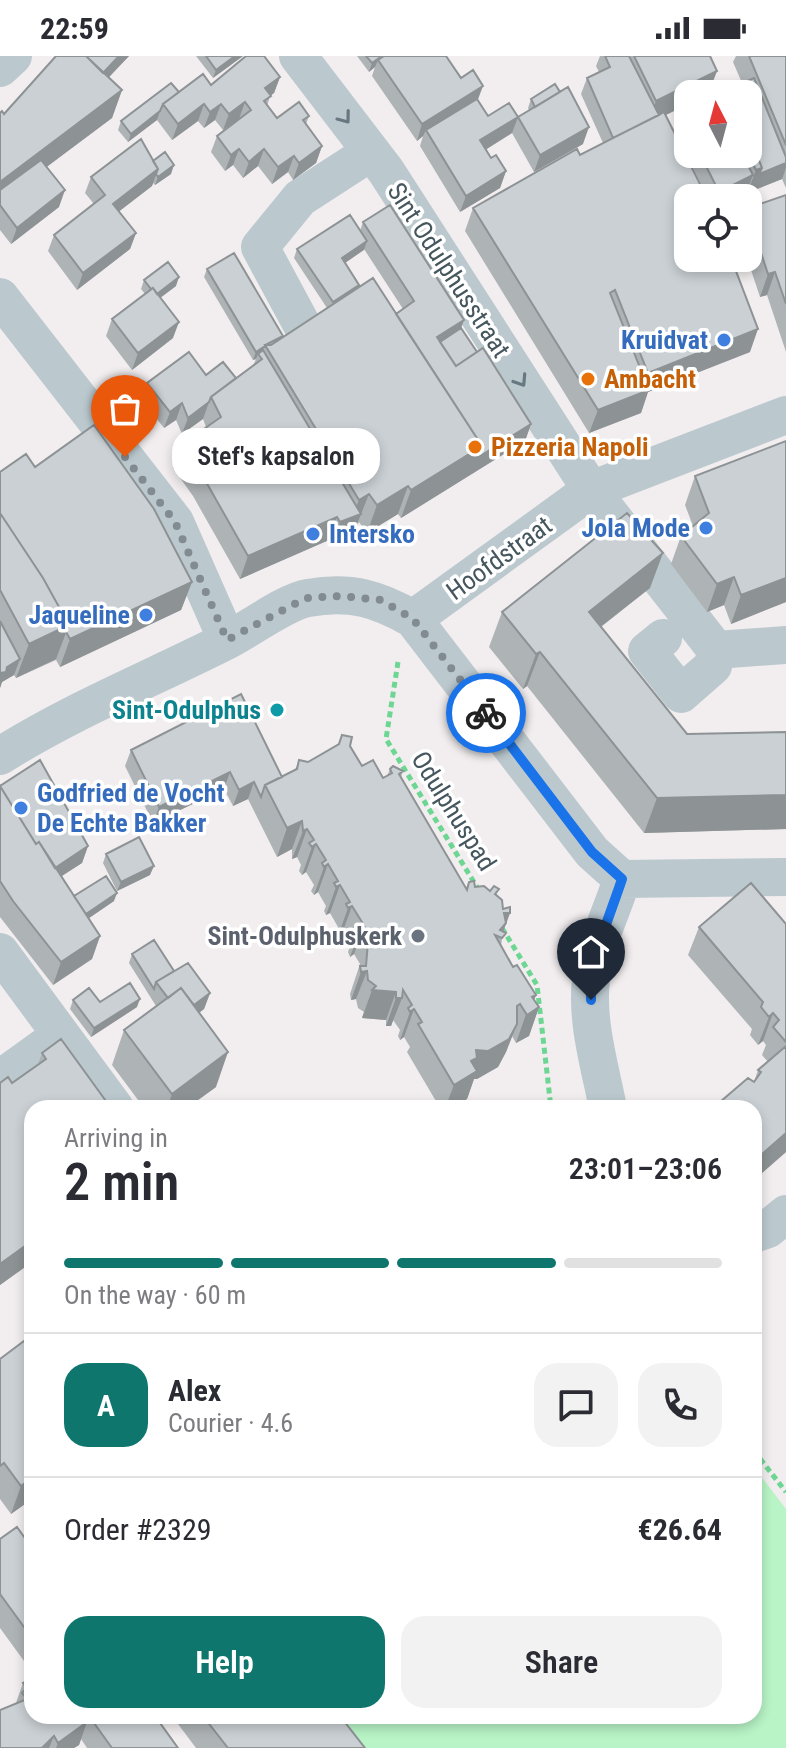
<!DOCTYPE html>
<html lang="en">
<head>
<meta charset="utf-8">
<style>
	:root { --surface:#fff; --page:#f2f2f3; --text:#2b2b33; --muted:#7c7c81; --line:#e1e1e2; --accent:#0f766e }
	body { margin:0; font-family:"Roboto Condensed",sans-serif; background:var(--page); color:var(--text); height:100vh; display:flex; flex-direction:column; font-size:30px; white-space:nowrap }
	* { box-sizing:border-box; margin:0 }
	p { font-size:26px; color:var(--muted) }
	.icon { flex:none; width:44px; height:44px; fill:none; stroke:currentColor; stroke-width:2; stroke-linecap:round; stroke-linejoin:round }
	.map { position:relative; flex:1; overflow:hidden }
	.side { position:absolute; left:24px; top:1044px; width:738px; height:624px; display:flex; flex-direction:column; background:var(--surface); border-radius:24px; box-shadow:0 4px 12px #0003 }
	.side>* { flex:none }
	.needle { width:52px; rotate:354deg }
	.fabs { position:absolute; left:674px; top:24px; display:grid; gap:16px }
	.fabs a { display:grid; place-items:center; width:88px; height:88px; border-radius:16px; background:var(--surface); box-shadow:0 4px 12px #0003; font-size:40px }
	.pin { position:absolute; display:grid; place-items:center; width:68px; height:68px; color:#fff; margin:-82px -34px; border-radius:50% 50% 50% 0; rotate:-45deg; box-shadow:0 0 8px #0007 }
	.pin .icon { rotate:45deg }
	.courier { position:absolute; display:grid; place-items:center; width:80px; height:80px; margin:-40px; border:6px solid #1a73e8; border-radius:50%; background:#fff; color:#222; box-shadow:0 2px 10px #0007 }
	.bubble { position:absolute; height:56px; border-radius:24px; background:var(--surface); box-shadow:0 4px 12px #0003; font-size:26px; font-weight:600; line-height:56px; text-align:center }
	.summary em { font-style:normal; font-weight:600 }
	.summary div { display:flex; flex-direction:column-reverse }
	.summary { display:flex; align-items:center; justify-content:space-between; height:136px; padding:0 40px }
	h1 { font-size:52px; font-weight:600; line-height:60px }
	.bar { display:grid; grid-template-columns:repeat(4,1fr); gap:12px 8px; align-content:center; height:96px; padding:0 40px }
	.bar i { height:10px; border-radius:6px; background:var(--line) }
	.bar .selected { background:var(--accent) }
	.bar p { grid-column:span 4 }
	.line { display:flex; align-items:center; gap:20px; padding:0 40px; border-top:2px solid var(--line) }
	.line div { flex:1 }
	.round { display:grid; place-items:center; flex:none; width:84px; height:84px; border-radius:24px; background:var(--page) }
	.button { display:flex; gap:16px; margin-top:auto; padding:16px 40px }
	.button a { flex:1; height:92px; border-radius:24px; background:var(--accent); color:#fff; font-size:32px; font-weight:600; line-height:92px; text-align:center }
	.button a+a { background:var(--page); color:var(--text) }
	.status { display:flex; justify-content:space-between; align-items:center; height:56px; padding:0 40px; background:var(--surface); direction:ltr }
	.status svg { height:22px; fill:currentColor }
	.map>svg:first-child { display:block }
	.green { fill:#b8f4c6 }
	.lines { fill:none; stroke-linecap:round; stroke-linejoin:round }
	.path { stroke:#6dd692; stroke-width:5; stroke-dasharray:6 4; stroke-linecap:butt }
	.minor { stroke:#bbc9cf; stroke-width:38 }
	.wall { fill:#aeb3b6; fill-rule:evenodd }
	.shaded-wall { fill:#8d9294 }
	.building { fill:#cad0d4; stroke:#8d9294; stroke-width:2 }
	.oneway { stroke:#687880 }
	.done { stroke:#828b91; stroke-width:8; stroke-dasharray:0 14.4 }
	.route { stroke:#1a73e8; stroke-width:10 }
	.shop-dot { fill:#3f7fe0; stroke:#fff; stroke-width:3 }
	.food-dot { fill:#e8710a; stroke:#fff; stroke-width:3 }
	.culture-dot { fill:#0f9aa8; stroke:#fff; stroke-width:3 }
	.worship-dot { fill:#6b7280; stroke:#fff; stroke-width:3 }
	.labels { text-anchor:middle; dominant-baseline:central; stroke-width:7; stroke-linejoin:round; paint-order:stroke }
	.street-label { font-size:26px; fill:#45565e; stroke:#fff }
	.shop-label { font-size:26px; font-weight:bold; fill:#366cbe; stroke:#fff; text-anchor:end }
	.food-label { font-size:26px; font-weight:bold; fill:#c56008; stroke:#fff; text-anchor:start }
	.culture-label { font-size:26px; font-weight:bold; fill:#0d838f; stroke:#fff; text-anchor:end }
	.worship-label { font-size:26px; font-weight:bold; fill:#5b616d; stroke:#fff; text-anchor:end }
</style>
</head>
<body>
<div class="status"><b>22:59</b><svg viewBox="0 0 49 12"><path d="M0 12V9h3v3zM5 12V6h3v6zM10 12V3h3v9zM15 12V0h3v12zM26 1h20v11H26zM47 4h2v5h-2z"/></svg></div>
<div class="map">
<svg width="786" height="1692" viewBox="0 0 786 1692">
	<rect width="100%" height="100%" fill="#f2eeef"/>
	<path class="green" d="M754,1411L786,1453V1692H327L303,1660H754Z"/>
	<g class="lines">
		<path class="path" d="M398,606L386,683L480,836
			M502,872L537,929L551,1052
			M754,1395L786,1436"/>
		<path class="minor" d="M298,0L386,115L591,434L716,594L786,589
			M0,12L13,0
			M0,241L175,466L227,584
			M302,269L260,191L300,142L371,96
			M413,563L591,434L786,359
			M663,582L647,595L681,638L713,610L716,594
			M0,700C73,654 151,623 228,584C250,573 285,546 308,542C350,534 378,543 413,563L592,796L622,823L786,821
			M0,896L115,1052
			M0,1023L61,979
			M608,1052C600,1011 586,965 591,924C594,889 612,856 622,823
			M754,1178L768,1173L786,1158"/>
	</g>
	<path class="wall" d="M56,0H129L109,21L122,34L112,62L46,111L59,151L11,188L0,174V57L4,58Z
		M196,0H243L213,22Z
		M357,0H446L478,44L488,60L518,61L512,77L485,94L491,102L506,115L500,132L460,156L420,90L423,80L417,85L372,20L375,11L369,16Z
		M600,0H710L717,15L708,38H688V48L665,59L750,296L648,336L641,357L589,377L465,175L473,152L603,87L581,38L587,22L599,16L596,10Z
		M736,0H786V132L782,123L747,137V135L734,142H708L689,104L691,98H748L724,38L726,34L742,27L733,6Z
		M280,21L274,37L270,40L267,50L277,62L309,60L306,68L322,90L316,107L293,124L288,116L272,128L258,110L243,122L233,109L225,115L211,96L217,80L239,63L223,74L215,64L204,72L198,65L172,84L157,64L128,86L118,74L121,65L179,36L211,29Z
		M531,43L583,88L534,116L512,77L518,61L529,54L528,52Z
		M153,105L171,118L155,129L153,127L152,130L119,155L136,177L130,193L77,234L48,195L54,179L94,148L85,137L91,121Z
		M786,139V296L767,239L760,241L747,202H748V152Z
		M363,166L461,272L477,296L531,368L525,385L401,462L398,458L367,477L359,466L352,481L331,489L329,484L240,523L193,440L173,412L181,389L206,371L203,363L182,378L176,364L164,372L141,343L147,327L206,319L236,322L253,310L256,303L253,304L204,221L207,213L283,280L282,281L327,252L294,202L297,193L360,175ZM364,193L403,253L396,258L358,232L345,207Z
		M144,224L176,230L160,242L173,282L132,314L106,280L112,263L145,238L141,233Z
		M786,385V546L731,568L724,549L707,556L671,508L681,480L693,470L685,449L695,420Z
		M35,411L192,526L181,554L60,611L56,604L16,622L14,619L2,626L0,632V416Z
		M650,532L601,571L687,678L786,676V773L644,777L527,630L523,633L489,591L502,556Z
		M342,679L362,710L383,722L387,720L390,713L403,715L401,721L466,832L469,826L475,831L490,835L499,833L496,839L503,853L510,857L503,876L501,890L513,911L536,939L534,944L539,951L529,980L516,987L512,980L506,996L498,1011L477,1023H474L467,1043L452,1052H440L407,996L410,991L404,981L400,984L398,980L400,974L393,964L391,970H386V964L362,962L364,956L358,952L356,943L351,944L350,938L360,908L354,898L350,901L348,896L350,890L342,878L338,880L336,876L338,871L330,857L326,859L324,855L326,850L318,836L314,839L311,835L314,829L306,816L302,819L299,815L301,809L297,801L292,803V793L277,801L248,743L233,750L224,733L153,767L125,710L131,694L282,721L295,714L299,704L308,706L338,688Z
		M0,729L88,790L82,807L61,820L74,840L114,845L89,862L100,880L92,903L53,929L0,861Z
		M106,798L150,819L117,835L103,807Z
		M786,868V1096L754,1124V1026L758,1014L768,1006L762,999L766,989L763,985L758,989L750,979L752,973L688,899L699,871Z
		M132,898L174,915L210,937L204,953L199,957L216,1031L187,1052H144L112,1009L124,974L156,950L129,907Z
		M73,944L100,946L137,951L91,981L70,953Z
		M61,983L32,1206L0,1229V1027H12L38,1008L42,997Z
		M0,1303L32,1443L11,1458L0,1443Z
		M0,1483L32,1492V1616L0,1572Z
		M32,1621V1660H155L178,1692H87L81,1683L79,1689L74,1692H0L23,1627Z
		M172,1660H340L365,1692H196Z"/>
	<path class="shaded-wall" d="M119,0H129L93,38L99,21Z
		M235,0H243L213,22L216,14Z
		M382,0H390L378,4L375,11L369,16L372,7Z
		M717,15L708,38H688V48L648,68L656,45Z
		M280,21L274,37L259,48L265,32Z
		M483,30L477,46L426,74L423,80L417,85L422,68Z
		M122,34L112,62L0,146V126Z
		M245,46L239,63L223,74L229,58Z
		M204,48L198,65L172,84L178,68Z
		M221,48L215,64L204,72L210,56Z
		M160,55L157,64L128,86L131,78Z
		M518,61L512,77L474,101L480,84Z
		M589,71L583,88L534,116L540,99Z
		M322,90L316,107L293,124L299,107Z
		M239,93L233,109L225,115L231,99Z
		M264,93L258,110L243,122L249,106Z
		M294,100L288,116L272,128L278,111Z
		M786,107V112L782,123L747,137L756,114L762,112Z
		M174,109L171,118L155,129L158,121Z
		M158,113L152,130L108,164L113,148Z
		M506,115L500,132L460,156L466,140Z
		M753,119L747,135L734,142H717L719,136Z
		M65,134L59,151L11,188L17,172Z
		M136,177L130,193L77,234L83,217Z
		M367,185L364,194L339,211L342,202Z
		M775,216L767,239L760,241L768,218Z
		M179,221L176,230L152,248L156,239Z
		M464,264L458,281L435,289L437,281Z
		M179,266L173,282L132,314L138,297Z
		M758,273L750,296L648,336L641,357L589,377L598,354L640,337L648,317Z
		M264,291L261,300L258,298L256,303L253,304L256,296Z
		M209,346L203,363L182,378L188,362Z
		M182,347L176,364L164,372L170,356Z
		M531,368L525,385L401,462L411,434L482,390Z
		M408,430L398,458L367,477L377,449Z
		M369,438L352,481L331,489L340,466L352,461L359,444Z
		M337,461L329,484L240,523L248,500Z
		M663,497L650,532L576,590L589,556Z
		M734,521L724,549L707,556L717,528Z
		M786,522V546L731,568L741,539Z
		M192,526L181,554L60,611L70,583Z
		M69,569L56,603L16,622L29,588Z
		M540,596L527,630L523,633L536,598Z
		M20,603L14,619L2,626L0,632V617L7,611Z
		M230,716L224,733L153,767L159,751Z
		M254,726L248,743L233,750L239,734Z
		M786,739V773L644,777L657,742Z
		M302,765L292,793L277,801L287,772Z
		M307,773L297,801L292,803L303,775Z
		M316,788L306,816L302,819L312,791Z
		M88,790L82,807L45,831L51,814Z
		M328,808L318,836L314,839L324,811Z
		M154,810L150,819L117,835L121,826Z
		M340,829L330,857L326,859L336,831Z
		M117,837L114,845L73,873L76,864Z
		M352,850L342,878L338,880L348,852Z
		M504,857H510L501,881L496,880Z
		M364,870L354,898L350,901L361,872Z
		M100,880L92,903L53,929L61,906Z
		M367,915L356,943L351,944L361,916Z
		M372,934L396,936L386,964L362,962Z
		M210,937L204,953L175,975L181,959Z
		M536,939L529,957L539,951L529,980L516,987L532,941Z
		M396,942H402L391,970H386Z
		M140,943L137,951L91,981L94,972Z
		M414,953L404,981L400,984L410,956Z
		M773,957L763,985L758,989L769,961Z
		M517,968L506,996L498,1011L477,1023H474L467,1043L452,1052H445L454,1029L476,994Z
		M228,996L216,1031L187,1052H167L172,1038Z
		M786,1077V1096L754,1124V1105Z
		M32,1185V1206L0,1229V1208Z
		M32,1422V1443L11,1458L21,1430Z
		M87,1666L79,1689L74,1692H56L58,1687Z
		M54,1680L49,1692H42Z"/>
	<path class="building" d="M56,0H86L122,34L0,126V57L2,55L4,58Z
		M86,0H119L103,17Z
		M206,0H235L216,14Z
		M246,0H264L280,21L265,32L271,40L264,45L277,62L299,46L309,60L303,64L322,90L299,107L294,100L278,111L264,93L249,106L239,93L231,99L217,80L251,54L245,46L229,58L221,48L210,56L204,48L178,68L163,48L203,18L211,29Z
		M366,0H382L372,7Z
		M384,0H446L461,22L473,14L483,30L422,68L378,4Z
		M605,0H629L659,59L613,82L587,22L610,11Z
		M634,0H710L717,15L656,45Z
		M749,0H786V89Z
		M754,22L786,101V107L759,118L762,112L748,77V38H733L732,35L727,37L726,34Z
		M171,27L179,36L163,48L160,55L131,78L121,65Z
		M555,28L560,36L535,51L531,43Z
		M568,31L589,71L540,99L518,61Z
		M477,43L488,60L509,47L518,61L480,84L491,102L496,99L506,115L466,140L426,74Z
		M664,56L707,142H688V202H731L758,273L648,317L615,234L610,237L649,334L598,354L473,152L577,93L580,99Z
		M748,77L762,112L756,114L748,98Z
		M141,83L158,113L113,148L136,177L83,217L54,179L105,139L91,121Z
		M165,96L174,109L158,121L156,118L158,113L153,105Z
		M700,98H742L753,119L719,136Z
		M41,104L65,134L17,172L0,149V134Z
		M786,139V248L775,216L768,218L748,158V152Z
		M390,149L464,264L437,281L456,310L483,292L531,368L477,402L482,390L396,258L414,245L363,166Z
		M350,159L367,185L342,202L359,229L333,246L297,193Z
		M234,197L283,280L265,289V290L256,296L207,213Z
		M168,206L179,221L157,238L153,232L151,233L144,224Z
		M373,222L482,390L411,434L408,430L377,449L369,438L359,444L265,289H271Z
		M153,232L179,266L138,297L112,263Z
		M461,272L477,296L456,310L440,286Z
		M263,294L361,458L340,466L337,461L248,500L201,417L181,389L221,361L211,341L262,303L258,298Z
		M189,296L206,319L223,306L236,322L211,341L209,346L188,362L182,347L170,356L147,327Z
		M94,369L154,453L192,526L70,583L66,576L69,569L43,522L0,457V416L26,398L35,411Z
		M786,385V522L741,539L734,521L717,528L681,480L709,457L695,420Z
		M0,457L43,522L69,569L29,588L0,534Z
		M627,457L663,497L589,556L687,678L786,676V739L657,742L540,596L536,598L502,556Z
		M0,565L20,603L7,611L6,616L0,617Z
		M241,638L282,721L265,729L261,741L254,726L239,734L230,716L159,751L131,694Z
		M342,679L352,681L350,690L362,710L373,704L383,722L392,717L390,713L393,710L403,715L399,718L467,834L469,826L474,825L475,831L484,830L490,835L494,830L499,833L495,838L502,844L503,853L510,851V857H504L506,867L500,874L506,877L502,882L495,879L513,911L517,909L536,939L532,941L539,951L527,959L520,948L517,950V968L509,983L488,995L476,994L477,1002L471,1005L477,1015L454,1029L418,968L422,966L414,953L410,956L408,952L412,949L403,934L402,942H396V936L372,934L376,930L368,924L367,915L361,916L360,910H366L368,886L376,889L364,870L361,872L358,868L362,866L352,850L348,852L346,848L350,846L340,829L336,831L334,827L338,825L328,808L324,811L322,807L326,804L316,788L312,791L309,787L314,784L307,773L303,775L302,765L287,772L265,729L297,713L299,704L308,706L339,688Z
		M40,704L88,790L55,812L39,786L36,788L0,730Z
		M0,730L36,788L39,786L100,880L61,906L13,845L0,825Z
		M139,781L154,810L121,826L106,798Z
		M106,820L117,837L86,858L74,840Z
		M751,827L786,868V986L773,971L779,964L773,957L769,961L761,951L763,946L699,871Z
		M154,884L174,915L156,926L154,933L132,898Z
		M188,907L210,937L194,949L181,932L168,942L156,926Z
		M130,927L140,943L94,972L73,944L89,932L100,946Z
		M181,932L228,996L172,1038L124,974Z
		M61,983L111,1052H32V1185L0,1208V1027L8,1021L12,1027L46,1003L42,997Z
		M786,990V1077L754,1105V1052H713L748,1022L754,1026L761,1016L758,1014Z
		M32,1279V1422L21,1430L4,1407L0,1410V1303Z
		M17,1471L32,1492V1582L0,1538V1483Z
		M32,1621V1660H82L87,1666L58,1687L54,1680L42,1692H0V1654L27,1643L22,1637L27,1632L23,1627Z
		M89,1660H155L178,1692H112Z
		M203,1660H340L365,1692H228Z"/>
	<defs><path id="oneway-chevron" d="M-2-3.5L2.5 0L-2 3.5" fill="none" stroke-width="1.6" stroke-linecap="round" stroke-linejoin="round" transform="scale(2)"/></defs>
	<g class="oneway">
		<use href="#oneway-chevron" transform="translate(345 62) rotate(53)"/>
		<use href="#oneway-chevron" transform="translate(521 325) rotate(57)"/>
	</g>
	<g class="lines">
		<path class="done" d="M125,401L175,466L227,584L306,542L342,540L381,544L413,563L486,657"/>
		<path class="route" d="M486,657L592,796L622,823C609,863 590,902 591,944"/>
	</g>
	<g class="shop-dot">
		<circle cx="724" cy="284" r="8"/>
		<circle cx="706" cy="472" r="8"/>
		<circle cx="313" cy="478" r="8"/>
		<circle cx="146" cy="559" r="8"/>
		<circle cx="21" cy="752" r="8"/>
	</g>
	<g class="food-dot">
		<circle cx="588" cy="323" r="8"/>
		<circle cx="475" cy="391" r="8"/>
	</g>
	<circle class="culture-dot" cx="277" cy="654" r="8"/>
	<circle class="worship-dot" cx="418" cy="880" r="8"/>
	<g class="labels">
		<g class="street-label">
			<text transform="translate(449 214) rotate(57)">Sint Odulphusstraat</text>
			<text transform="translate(499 502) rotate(-36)">Hoofdstraat</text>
			<text transform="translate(454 755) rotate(58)">Odulphuspad</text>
		</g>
		<g class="shop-label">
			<text x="708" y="284">Kruidvat</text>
			<text x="690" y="472">Jola Mode</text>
			<text x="329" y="478" text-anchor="start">Intersko</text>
			<text x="130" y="559">Jaqueline</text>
			<text x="37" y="737" text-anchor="start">Godfried de Vocht<tspan x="37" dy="30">De Echte Bakker</tspan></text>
		</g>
		<g class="food-label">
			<text x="604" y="323">Ambacht</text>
			<text x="491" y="391">Pizzeria Napoli</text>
		</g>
		<g class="culture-label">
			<text x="261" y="654">Sint-Odulphus</text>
		</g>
		<g class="worship-label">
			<text x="402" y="880">Sint-Odulphuskerk</text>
		</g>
	</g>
</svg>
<div class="fabs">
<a><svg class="needle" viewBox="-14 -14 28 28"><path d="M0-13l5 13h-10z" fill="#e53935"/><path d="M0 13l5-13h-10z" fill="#7c7c81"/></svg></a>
<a><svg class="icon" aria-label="locate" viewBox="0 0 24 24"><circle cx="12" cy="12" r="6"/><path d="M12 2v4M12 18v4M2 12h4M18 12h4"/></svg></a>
</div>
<div class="pin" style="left:125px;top:401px;background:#ea580c"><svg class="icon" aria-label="bag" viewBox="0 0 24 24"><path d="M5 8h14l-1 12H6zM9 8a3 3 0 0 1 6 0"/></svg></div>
<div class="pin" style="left:591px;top:944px;background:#1f2937"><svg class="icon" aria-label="home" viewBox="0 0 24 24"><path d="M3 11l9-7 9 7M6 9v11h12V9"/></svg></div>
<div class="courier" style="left:486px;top:657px"><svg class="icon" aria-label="bike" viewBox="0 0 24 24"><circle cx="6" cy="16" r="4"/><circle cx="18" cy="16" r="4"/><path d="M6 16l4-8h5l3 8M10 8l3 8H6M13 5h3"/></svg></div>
<div class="bubble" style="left:172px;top:372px;width:208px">Stef's kapsalon</div>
<section class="side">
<div class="summary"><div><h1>2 min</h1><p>Arriving in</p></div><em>23:01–23:06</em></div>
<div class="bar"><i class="selected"></i><i class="selected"></i><i class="selected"></i><i></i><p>On the way · 60 m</p></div>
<div class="line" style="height:144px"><b class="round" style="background:var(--accent);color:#fff">A</b><div><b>Alex</b><p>Courier · 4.6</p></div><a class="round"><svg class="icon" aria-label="chat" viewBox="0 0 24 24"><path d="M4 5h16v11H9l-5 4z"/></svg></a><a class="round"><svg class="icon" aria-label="phone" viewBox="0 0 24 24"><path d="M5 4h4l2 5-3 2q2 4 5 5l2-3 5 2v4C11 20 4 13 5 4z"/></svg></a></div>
<div class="line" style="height:104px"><div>Order #2329</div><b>€26.64</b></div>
<div class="button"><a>Help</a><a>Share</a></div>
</section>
</div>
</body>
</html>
